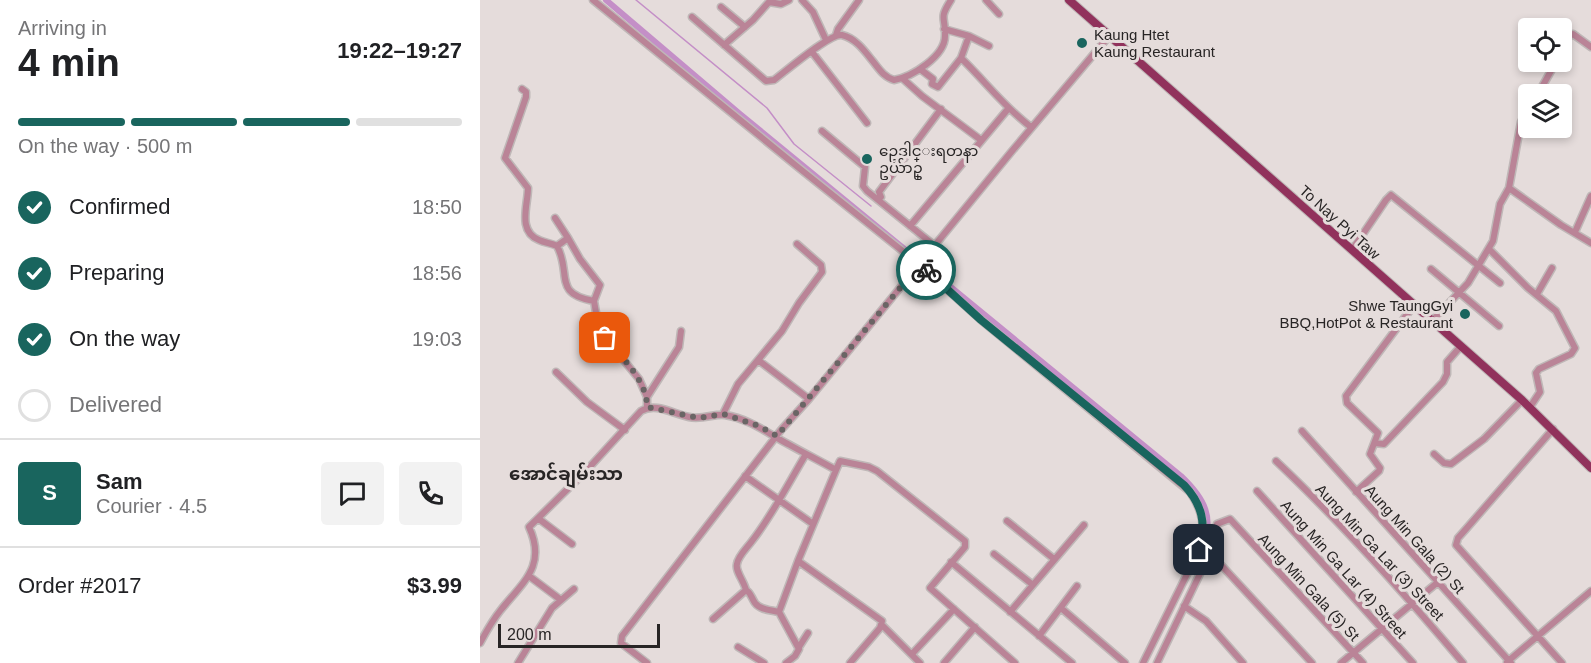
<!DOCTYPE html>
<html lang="en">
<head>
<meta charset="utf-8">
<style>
	:root { --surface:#fff; --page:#f2f2f2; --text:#202124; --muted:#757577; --line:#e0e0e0; --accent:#19655e }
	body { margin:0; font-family:Arial,"Noto Sans Myanmar",sans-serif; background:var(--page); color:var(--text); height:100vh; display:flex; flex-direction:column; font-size:22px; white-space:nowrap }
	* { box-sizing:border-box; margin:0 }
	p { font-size:20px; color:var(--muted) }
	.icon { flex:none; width:33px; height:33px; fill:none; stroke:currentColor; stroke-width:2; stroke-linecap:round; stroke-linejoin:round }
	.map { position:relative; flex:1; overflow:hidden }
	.panel { display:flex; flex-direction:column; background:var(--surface); width:480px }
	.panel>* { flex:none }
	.fabs { position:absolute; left:1038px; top:18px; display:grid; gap:12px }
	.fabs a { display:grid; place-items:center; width:54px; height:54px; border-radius:6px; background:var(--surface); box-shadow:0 3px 9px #0003; font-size:30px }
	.scale { position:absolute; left:18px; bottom:15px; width:162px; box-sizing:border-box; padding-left:6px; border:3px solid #282525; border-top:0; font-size:16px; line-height:21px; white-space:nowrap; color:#282525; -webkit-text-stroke:4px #e5dcdb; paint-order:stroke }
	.pin { position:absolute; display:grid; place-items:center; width:51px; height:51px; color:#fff; margin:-26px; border-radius:12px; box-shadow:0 3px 9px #0006 }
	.courier { position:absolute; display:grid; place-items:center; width:60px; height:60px; margin:-30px; border:4px solid #19655e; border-radius:50%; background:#fff; color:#222; box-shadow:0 2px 8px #0007 }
	.head em { font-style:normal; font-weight:700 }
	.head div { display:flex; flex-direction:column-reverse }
	.head { display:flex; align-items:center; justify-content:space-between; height:102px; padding:0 18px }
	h1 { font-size:39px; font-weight:700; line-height:45px }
	.bar { display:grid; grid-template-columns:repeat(4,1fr); gap:9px 6px; align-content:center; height:72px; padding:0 18px }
	.bar i { height:8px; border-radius:4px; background:var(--line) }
	.bar .current { background:var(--accent) }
	.bar p { grid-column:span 4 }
	.line { display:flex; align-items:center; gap:15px; padding:0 18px; border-top:2px solid var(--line) }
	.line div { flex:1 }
	.round { display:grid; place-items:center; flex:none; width:63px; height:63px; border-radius:6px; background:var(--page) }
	ol { padding:0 18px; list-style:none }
	li { display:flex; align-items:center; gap:18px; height:66px }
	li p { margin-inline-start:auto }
	li .icon { padding:6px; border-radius:50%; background:var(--accent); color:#fff; stroke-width:4 }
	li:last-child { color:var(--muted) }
	li i { width:33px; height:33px; border:3px solid var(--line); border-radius:50% }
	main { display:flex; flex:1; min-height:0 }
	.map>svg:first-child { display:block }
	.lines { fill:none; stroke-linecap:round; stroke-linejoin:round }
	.stream { stroke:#c48fc7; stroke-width:1.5 }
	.canal { stroke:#c48fc7; stroke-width:6 }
	.minor-casing { stroke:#bfb7b7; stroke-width:9 }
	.major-casing { stroke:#bfb7b7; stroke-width:10 }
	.minor { stroke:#ba8497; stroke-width:6 }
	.major { stroke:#91325c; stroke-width:8 }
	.done { stroke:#6a6565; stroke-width:6; stroke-dasharray:0 10.8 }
	.route { stroke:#19655e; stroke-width:8 }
	.poi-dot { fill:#19655e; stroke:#e5dcdb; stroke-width:2 }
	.labels { text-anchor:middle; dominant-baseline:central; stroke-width:6; stroke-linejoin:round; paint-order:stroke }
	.poi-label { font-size:15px; fill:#282525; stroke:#e5dcdb; text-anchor:start }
	.street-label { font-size:15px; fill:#282525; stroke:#e5dcdb }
	.quarter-label { font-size:18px; font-weight:bold; fill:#282525; stroke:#e5dcdb }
</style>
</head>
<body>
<main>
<section class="panel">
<div class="head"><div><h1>4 min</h1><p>Arriving in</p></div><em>19:22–19:27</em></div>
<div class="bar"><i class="current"></i><i class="current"></i><i class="current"></i><i></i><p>On the way · 500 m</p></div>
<ol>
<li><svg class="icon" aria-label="check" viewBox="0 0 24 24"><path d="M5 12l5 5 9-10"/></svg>Confirmed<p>18:50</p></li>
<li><svg class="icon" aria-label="check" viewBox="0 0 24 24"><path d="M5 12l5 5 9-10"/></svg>Preparing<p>18:56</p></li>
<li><svg class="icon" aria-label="check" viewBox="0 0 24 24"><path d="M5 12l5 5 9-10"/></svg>On the way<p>19:03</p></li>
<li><i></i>Delivered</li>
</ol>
<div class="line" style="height:108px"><b class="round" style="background:var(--accent);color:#fff">S</b><div><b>Sam</b><p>Courier · 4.5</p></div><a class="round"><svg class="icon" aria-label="chat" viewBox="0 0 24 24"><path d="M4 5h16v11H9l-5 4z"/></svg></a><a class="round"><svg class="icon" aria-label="phone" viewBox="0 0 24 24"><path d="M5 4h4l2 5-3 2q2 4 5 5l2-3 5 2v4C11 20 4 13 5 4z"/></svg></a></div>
<div class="line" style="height:78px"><div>Order #2017</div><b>$3.99</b></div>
</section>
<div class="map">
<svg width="1111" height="663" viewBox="0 0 1111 663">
	<rect width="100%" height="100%" fill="#e5dcdb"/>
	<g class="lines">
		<path class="stream" d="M156,0L287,108L314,144L391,206"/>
		<path class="canal" d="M126,0L260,114L701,476C724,498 736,518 721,549"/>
		<defs>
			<path id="minor" d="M113,0L319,168L440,265L501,320L710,492C723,511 726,528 719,550L663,663
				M322,0L333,12L346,40
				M506,0L519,14
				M241,7L265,27
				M212,17L286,81L294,80C306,71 350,33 362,35C375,38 384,50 391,59C398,67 403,77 414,80C432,77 465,56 465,36C466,17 458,20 471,0
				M464,29L489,36L509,46
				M356,35L358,29L379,0
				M244,45L273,20L289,2L301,4L309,0
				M1082,49L1090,35L1093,34L1111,47
				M332,52L387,123
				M481,58C505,81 525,108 551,127
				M440,69L453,79L452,84L458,87L481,58L489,36
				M422,78L442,96L501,140
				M42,89L46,92V97L25,158L48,188C48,205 37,231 59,240C65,243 71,243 77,246C92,273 72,294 114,301L119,330L159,379L167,397V407
				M1058,94L1076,62
				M342,131L385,167L383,186L387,191L455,246
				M1029,188L1081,225L1111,243
				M398,200L401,197L399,192L461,109
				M75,218L88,238L77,246
				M430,226L528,109
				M1095,232L1111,196
				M88,238L100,259L120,285L114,301
				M1009,249L1048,288L1076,311L1095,348L1091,354L1059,369L1056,373L1060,392L1050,407
				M872,250L906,200L911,195L1020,283
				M951,269L1019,326
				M1057,294L1072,268
				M952,321L988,283L1013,241L1020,204L1029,188L1041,122L1048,108
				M278,360L329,399
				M76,372L107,402L145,430
				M167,397L199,347L201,331
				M243,414L258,384L302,331L319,303L342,272L341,265L317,244
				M1073,429L986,529L978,538L976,545L1082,663
				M822,431L1031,663
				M895,443L904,444L963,382L967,374V362L981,346
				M954,454L964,463L971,464L1004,439L1042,400
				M796,461C863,524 924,593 983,663
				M356,470L360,461L389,467L397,471L485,541V547L450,588L535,663
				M265,476L333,524
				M777,491L933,663
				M876,492L899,471L900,468L890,454L898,433L867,403L866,396L934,305
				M59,519L92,544
				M527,521L574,559
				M730,553L832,663
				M514,554L553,585
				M318,561L402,621L400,628L370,663
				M471,562L592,663
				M49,576L81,600
				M704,606L726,621L763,663
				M581,608L645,663
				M299,612C291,610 280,610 275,603C271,597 271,593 266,590C264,581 255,571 257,564C258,556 267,548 272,541C293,514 308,484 326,454
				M530,612L604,525
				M233,619L266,590
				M402,625L440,663
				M559,636L597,586
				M0,643C6,632 12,621 20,611C43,582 67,566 49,527L106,471L161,411C176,402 193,414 209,417C223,420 236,413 245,415C270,419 287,433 308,444C324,453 340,461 356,470L318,561L299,612L319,649L315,656L306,663
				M258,647L284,663
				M319,647L328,633
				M432,654L474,609
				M1027,662L1111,591
				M38,663L72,608L94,589
				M167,663L141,643L142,636L301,430L329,399L532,151L629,36
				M464,663L495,627
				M677,663L730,553L737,524L750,519L883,663
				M861,663L958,582"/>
			<path id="major" d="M589,0L1042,400L1111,468"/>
		</defs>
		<use href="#minor" class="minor-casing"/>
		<use href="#major" class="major-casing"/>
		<use href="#minor" class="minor"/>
		<use href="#major" class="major"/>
	</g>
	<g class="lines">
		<path class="done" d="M125,338C142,358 167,380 167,407L219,418L243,414L279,426L297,436L440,264L446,270"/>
		<path class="route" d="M446,270L501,320L704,485C722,504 727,524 719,550"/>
	</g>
	<g class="poi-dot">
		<circle cx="602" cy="43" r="6"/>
		<circle cx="387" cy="159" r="6"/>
		<circle cx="985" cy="314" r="6"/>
	</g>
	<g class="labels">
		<g class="poi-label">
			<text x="614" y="34">Kaung Htet<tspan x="614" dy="17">Kaung Restaurant</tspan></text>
			<text x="399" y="150">ဥေဒါင္းရတနာ<tspan x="399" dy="17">ဥယ်ာဥ္</tspan></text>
			<text x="973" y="305" text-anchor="end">Shwe TaungGyi<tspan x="973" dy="17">BBQ,HotPot &amp; Restaurant</tspan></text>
		</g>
		<g class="street-label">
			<text transform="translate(860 222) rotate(42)">To Nay Pyi Taw</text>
			<text transform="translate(935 539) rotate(48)">Aung Min Gala (2) St</text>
			<text transform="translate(900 552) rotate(47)">Aung Min Ga Lar (3) Street</text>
			<text transform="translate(864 569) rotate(48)">Aung Min Ga Lar (4) Street</text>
			<text transform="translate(829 587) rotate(47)">Aung Min Gala (5) St</text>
		</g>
		<g class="quarter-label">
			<text x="86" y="474">အောင်ချမ်းသာ</text>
		</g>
	</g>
</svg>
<div class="fabs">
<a><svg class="icon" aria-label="locate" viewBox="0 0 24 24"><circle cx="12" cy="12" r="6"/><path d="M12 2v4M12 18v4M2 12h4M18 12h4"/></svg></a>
<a><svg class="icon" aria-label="layers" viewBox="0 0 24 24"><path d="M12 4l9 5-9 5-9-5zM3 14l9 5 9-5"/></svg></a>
</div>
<div class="scale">200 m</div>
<div class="pin" style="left:125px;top:338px;background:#ea580c"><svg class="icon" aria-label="bag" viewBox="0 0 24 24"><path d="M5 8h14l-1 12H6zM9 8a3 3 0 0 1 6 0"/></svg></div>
<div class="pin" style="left:719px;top:550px;background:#1f2937"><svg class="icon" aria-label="home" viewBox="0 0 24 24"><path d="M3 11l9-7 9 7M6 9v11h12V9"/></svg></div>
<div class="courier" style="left:446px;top:270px"><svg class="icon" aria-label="bike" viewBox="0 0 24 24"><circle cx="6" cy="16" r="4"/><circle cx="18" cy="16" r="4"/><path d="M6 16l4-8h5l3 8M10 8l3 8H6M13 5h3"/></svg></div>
</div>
</main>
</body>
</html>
